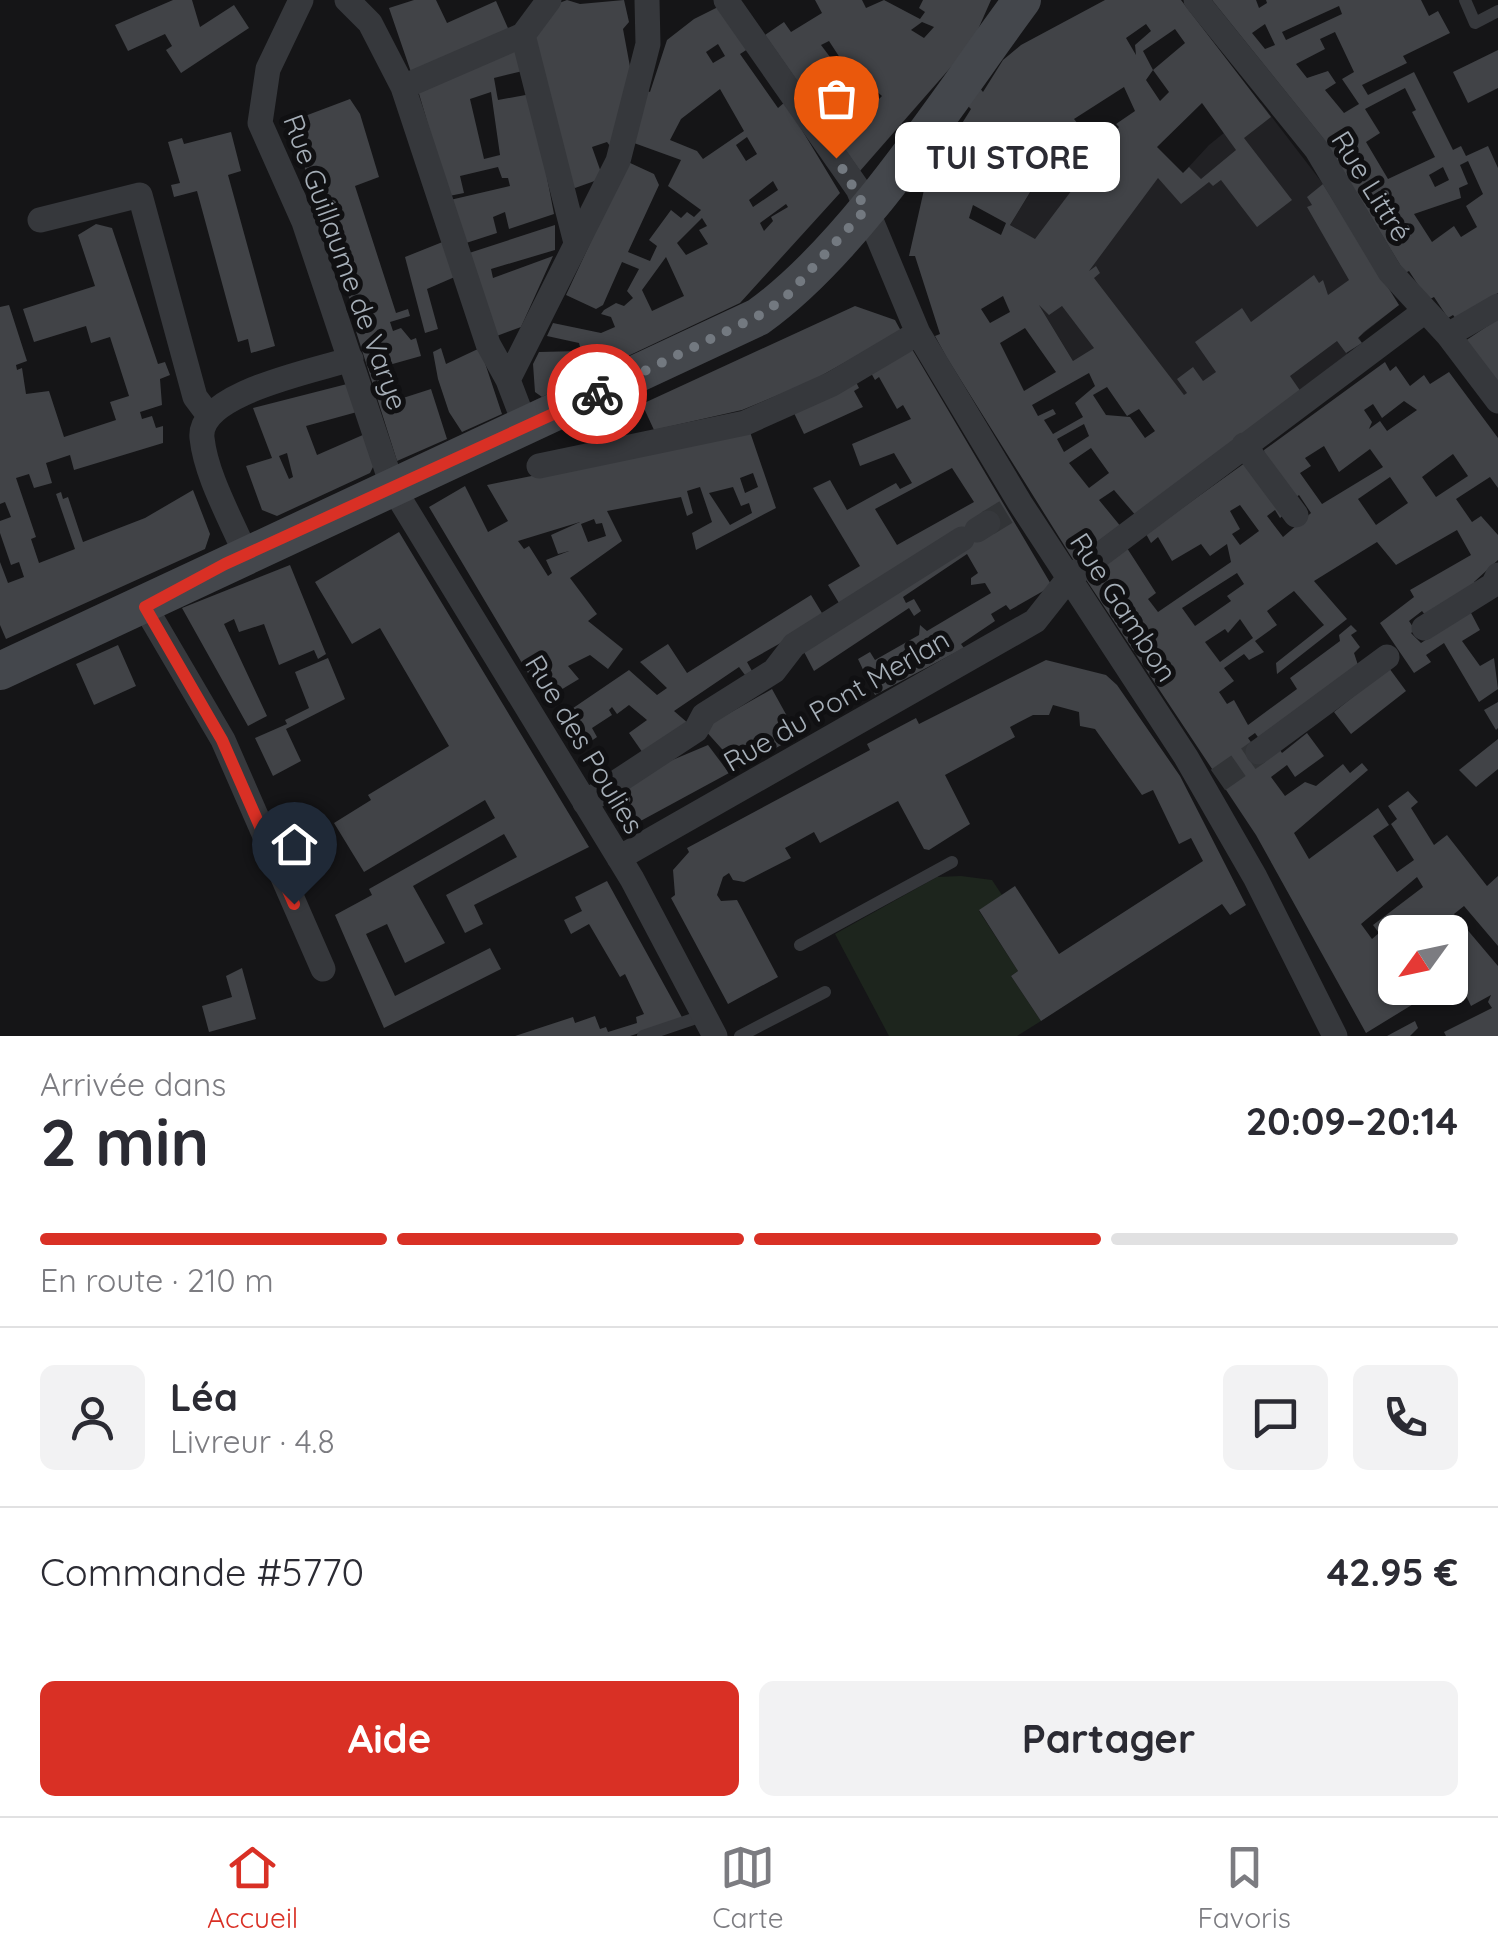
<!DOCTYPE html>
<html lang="fr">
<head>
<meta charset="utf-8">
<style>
	:root { --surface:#fff; --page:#f2f2f3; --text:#2b2b33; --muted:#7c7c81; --line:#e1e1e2; --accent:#d93025 }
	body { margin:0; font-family:Quicksand,sans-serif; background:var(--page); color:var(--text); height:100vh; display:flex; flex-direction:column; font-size:38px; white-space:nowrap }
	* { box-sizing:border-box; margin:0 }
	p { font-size:32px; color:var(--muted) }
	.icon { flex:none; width:55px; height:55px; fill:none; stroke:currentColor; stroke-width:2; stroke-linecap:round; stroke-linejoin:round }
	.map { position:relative; height:1036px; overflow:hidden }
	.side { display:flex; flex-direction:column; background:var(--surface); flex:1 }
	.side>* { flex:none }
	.needle { width:65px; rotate:237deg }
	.buttons { position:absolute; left:1378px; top:915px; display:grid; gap:20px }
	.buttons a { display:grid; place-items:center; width:90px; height:90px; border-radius:15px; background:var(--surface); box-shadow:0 2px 8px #0004; font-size:50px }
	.pin { position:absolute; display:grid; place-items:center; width:85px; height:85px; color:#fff; margin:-102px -42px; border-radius:50% 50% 50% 0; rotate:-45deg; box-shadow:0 0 10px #0007 }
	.pin .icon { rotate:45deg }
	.courier { position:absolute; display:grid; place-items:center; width:100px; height:100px; margin:-50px; border:8px solid #d93025; border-radius:50%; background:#fff; color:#222; box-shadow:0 2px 12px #0007 }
	.bubble { position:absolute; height:70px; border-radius:15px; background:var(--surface); box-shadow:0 2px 8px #0004; font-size:32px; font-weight:700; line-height:70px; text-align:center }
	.head em { font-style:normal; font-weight:700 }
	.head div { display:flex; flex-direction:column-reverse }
	.head { display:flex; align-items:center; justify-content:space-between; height:170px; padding:0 40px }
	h1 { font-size:65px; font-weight:700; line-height:75px }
	.bar { display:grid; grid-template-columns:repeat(4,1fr); gap:15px 10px; align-content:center; height:120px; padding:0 40px }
	.bar i { height:12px; border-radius:8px; background:var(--line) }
	.bar .selected { background:var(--accent) }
	.bar p { grid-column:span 4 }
	.line { display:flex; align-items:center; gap:25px; padding:0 40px; border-top:2px solid var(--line) }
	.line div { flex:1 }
	.round { display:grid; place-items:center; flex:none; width:105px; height:105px; border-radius:15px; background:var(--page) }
	.primary-button { display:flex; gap:20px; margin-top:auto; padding:20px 40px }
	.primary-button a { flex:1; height:115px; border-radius:15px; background:var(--accent); color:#fff; font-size:40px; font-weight:700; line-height:115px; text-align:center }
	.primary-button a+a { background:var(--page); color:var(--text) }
	.menu { display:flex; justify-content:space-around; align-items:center; height:140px; border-top:2px solid var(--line); background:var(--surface); font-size:28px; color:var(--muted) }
	.menu a { display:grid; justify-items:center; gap:5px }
	.menu .selected { color:var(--accent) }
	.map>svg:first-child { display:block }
	.built { fill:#212124 }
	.green { fill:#1d251d }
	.building { fill:#414347; fill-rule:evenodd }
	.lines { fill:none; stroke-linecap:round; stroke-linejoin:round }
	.street-tunnel { stroke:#323437; stroke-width:25; stroke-dasharray:25 12; stroke-linecap:butt }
	.lane { stroke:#36383c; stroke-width:12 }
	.street { stroke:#36383c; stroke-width:25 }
	.secondary { stroke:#44474c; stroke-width:38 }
	.done { stroke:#737980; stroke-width:10; stroke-dasharray:0 18 }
	.route { stroke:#d93025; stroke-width:12 }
	.labels { text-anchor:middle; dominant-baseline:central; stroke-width:10; stroke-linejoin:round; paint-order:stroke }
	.street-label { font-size:28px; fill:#a6afb8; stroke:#101012 }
</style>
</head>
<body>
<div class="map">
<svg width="1498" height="1036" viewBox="0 0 1498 1036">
	<rect width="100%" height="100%" fill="#151517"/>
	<path class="built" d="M1261,103L1330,193L1399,305L1359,337L1362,343L1347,353L1350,359L1188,478L1119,380L1073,361L1039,305L1024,233L1010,225L1043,172L1031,165L1041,149L1075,173L1080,166L1086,171L1119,127L1172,185L1209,145Z"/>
	<path class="green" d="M961,876L992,880L1002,895L979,911L1018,971L1011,976L1041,1021L1017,1036H889L835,934L937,877Z"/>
	<path class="building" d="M173,0H192L200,27L234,5L249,28L181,73L166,50L172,46L165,34L128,51L115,25Z
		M414,0H436L447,23L496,1L511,35L412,75L389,8Z
		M567,0L580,4L624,0L629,22L623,29L631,72L610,146L607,142L592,147L603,178L575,188L570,186L532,32L554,5Z
		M815,0H862L866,8L884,0L920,19L925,12L919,8L923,0H991L972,43L860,171L765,35L784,22L791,32L822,13ZM922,22L934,27L924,38L911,30ZM829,41L842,61L882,96L869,109L821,45Z
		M1105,0H1181L1271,117L1244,138L1292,200L1257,227L1221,180L1213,186L1209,182L1181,204L1158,178L1089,271L1096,266L1100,273L1094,278L1184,395L1187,393L1177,379L1193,367L1203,381L1216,372L1195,342L1242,308L1251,322L1314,275L1319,283L1323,280L1328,295L1349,280L1307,207L1312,205L1307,197L1323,184L1399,305L1364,332L1358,338L1362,343L1346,353L1337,341L1290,376L1301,392L1137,517L1114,490L1099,500L1122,528L1074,561L947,358L935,336L940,334L915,256H909L926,181L971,109L966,104L979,87L983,92L1003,60L1021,45ZM1146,24L1151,31L1135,45L1136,55L1126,38ZM1175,29L1185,43L1153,70L1143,51ZM1153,70L1169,92L1160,101L1146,80ZM1124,87L1135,111L1116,124L1119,127L1086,171L1080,166L1075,173L1081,178L1035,239L1010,225L1043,171L1031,165L1041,149L1063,165L1087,135L1074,119ZM1202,103L1236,150L1201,179L1189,167L1183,173L1157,147ZM1040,125L1047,130L1036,146L1027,142ZM973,205L1006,223L1001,235L969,218ZM1003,296L1010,312L990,323L981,309ZM1039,305L1049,315L1062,306L1094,348L1073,361ZM1025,328L1056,372L1024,391L1000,343ZM1089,373L1095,386L1075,403L1083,417L1053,434L1044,420L1056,414L1053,409L1038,416L1032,405ZM1107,387L1127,416L1139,409L1155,431L1145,438L1130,417L1106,415L1093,395ZM1084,424L1089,436L1064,452L1057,439ZM1091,448L1109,473L1089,488L1069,463Z
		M1212,0H1256L1259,8L1267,3L1266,0H1421L1429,16L1438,11L1450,33L1403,56L1407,63L1362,85L1368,95L1414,72L1453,150L1461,146L1466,156L1488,146L1498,168V293L1456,319L1453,315L1448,318L1434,297L1428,300L1409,271L1405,273L1322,137ZM1339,6L1342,14L1286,40L1282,32ZM1265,24L1275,45L1265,49L1252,33ZM1335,32L1354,72L1342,79L1359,104L1344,113L1325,90L1336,83L1328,71L1307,78L1296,64L1325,49L1320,39ZM1405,88L1416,110L1412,112L1435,157L1388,179L1366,142L1380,133L1365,109ZM1468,161L1483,194L1466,206L1477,227L1461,237L1454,226L1432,242L1414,214L1461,198L1459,188L1468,184L1460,165ZM1443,167L1449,180L1435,187L1429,175Z
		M722,5L751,47L740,54L778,108L785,102L840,193L740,303L590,374L594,355L582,358L584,377L542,397L535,392L533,364L539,352L581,351L579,343L547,336L553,323L601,333L615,327L611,317L601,314L604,310L616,303L624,306L633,298L627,291L639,269L622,262L603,305L596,309L566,295L628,162L654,174L659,185L628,252L650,261L657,246L649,240L671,210L681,218L687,212L694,217L701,210L668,186L681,160L634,143L645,90L650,92L667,40L694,19ZM718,44L725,56L713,63L706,52ZM720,89L744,131L703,159L697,151L670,140L681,119ZM747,137L757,154L746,161L736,145ZM773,181L778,190L753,207L749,200ZM786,204L788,207L771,217L773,221L764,231L760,223ZM702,218L707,226L699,230L708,244L686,255L677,243ZM666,257L684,296L652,311L642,290Z
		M521,44L527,70L494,78L497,95L498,100L531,94L554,214L509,229L505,212L493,217L497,233L463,244L450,200L510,186L508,178H502L498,167L460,176L464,193L449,196L417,87ZM491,92L500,155L484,159L470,99Z
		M1498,50V88L1468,103L1453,72Z
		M350,99L360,114L379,177L355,186L396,313L408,309L410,316L390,322L393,331L401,328L411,340L416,338L421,356L389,365L403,398L431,389L447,439L397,461L354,325L358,324L289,122Z
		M231,132L241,171L228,175L275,346L251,353L248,339L238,342L197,191L174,197L171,185L180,183L168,142L182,138L184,144Z
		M96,224L112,228L158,364L165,362L170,375L160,379L162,405L140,412L142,419L152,416L156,428L163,426V443L74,470L70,455L46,463L52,483L34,488L29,474L16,478L36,537L31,539L39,563L75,549L56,494L61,492L63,499L68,497L83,542L145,518L193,490L210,534L205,549L6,639L0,625V562L8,583L24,577L19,562L11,565L0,533V521L11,517L5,502L0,504V307L9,305L27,361L16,365L17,370L22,368L26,394L49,391L64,437L116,420L110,402L129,396L110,337L91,343L86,326L34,342L23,309L95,286L78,235Z
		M555,225V250L491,269L493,278L553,256L521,327L494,337L466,254Z
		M445,241L457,276L427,289L438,329L425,333L405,257Z
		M855,306L895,320L901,331L810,382L742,410L654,430L642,404Z
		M1498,319V384L1465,341Z
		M441,348L446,364L480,348L502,414L462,432L449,412L438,379L433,352Z
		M912,349L1052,586L1010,610L1006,605L991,614L995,621L961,644L964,648L875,695L858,659L870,652L875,660L919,635L920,625L927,631L991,593L985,583L971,585V578L978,573L967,554L903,597L906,603L914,599L921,611L914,616L909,608L814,671L802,648L842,608L828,585L860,566L813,488L830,480L847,510L896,483L900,489L912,483L894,453L860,466L852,444L911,419L903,405L897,409L879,377L875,380L871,373ZM952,468L974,502L897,545L875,509Z
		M1385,362L1390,371L1396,366L1410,386L1424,375L1430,384L1449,372L1498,438V488L1490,477L1456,499L1472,522L1481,516L1498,535V560L1474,582L1478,589L1429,620L1422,611L1409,621L1415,630L1411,633L1421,643L1470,611L1480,630L1462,641L1480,666L1494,658L1498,689L1479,702L1444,643L1426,655L1431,662L1414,673L1380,623L1414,597L1410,590L1471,555L1457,530L1396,565L1377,542L1314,581L1347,619L1277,674L1276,663L1324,625L1294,591L1267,611L1277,625L1255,641L1264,652L1249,660L1244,654L1224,668L1234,681L1219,692L1227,704L1234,700L1248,725L1297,689L1290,678L1340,641L1339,635L1351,625L1357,631L1351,635L1360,647L1354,653L1360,671L1263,744L1255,733L1248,738L1264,760L1276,744L1282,753L1307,733L1324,756L1295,777L1287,765L1271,777L1285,796L1305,782L1316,786L1343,764L1350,773L1362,763L1368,770L1294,833L1309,859L1378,808L1389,825L1373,836L1397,872L1414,860L1391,824L1397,819L1388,806L1408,791L1418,802L1411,808L1434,845L1447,835L1487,886L1498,876V946L1464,906L1454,914L1498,966V1036H1446L1444,1032L1492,1008L1488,1002L1491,995L1471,1006L1460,983L1433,1003L1422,988H1450V965L1455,962L1450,956V932H1395V962L1391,965L1395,988H1408L1415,1003L1366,1033L1256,835L1085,578L1127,548L1156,593L1148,599L1158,612L1231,562L1227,544L1210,556L1201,544L1172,561L1158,537L1151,543L1146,534L1249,460L1287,512L1280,518L1275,510L1267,516L1283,537L1311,513L1299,495L1291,501L1266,468L1264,450ZM1404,401L1417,410L1387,431L1380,421L1369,429L1372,422L1364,410L1373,404L1382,418ZM1324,446L1339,472L1370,449L1383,467L1322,504L1300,473L1311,466L1305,458ZM1453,454L1468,476L1436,497L1422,477ZM1390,477L1408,503L1376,525L1358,499ZM1240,505L1259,531L1240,545L1232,534L1240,529L1230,511ZM1237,573L1244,584L1227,596L1231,601L1195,626L1182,608ZM1240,619L1253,638L1220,662L1205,642L1225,629L1228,633ZM1417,877L1423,887L1373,925L1379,933L1372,939L1361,924Z
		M856,382L859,388L854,391L863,407L804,434L794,413Z
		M347,384L357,412L306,426L317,455L365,434L374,465L370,473L277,516L262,510L246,466L272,458L253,408ZM287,453L293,477L289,479L279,456Z
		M750,432L776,508L696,550L692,533L712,522L700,487L687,491L693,513L687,516L681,497L607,511L622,541L570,578L597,614L588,621L623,649L608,669L590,655L568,666L579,679L544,700L429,507L465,486L488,532L508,521L487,485ZM753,473L758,487L745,493L740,478ZM733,487L741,506L749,503L752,513L730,525L709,493ZM594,519L596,524L602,523L606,536L588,542L581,524ZM580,522L551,535L558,554L569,551L546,560L552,573L548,576L529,546L524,549L518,541Z
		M399,532L589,847L474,905L483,924L465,933L446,895L517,857L504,834L413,886L445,943L405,963L387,924L366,934L395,996L490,948L501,969L384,1028L335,915L372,895L369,889L495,818L485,800L364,872L334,823L371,800L368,795L449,746L380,628L352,644L315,582Z
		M290,565L326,654L318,659L314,650L279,665L264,624L239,632L234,619L224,624L267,716L248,726L182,608Z
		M811,595L825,618L747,662L752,671L745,675L739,667L674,711L689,724L645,756L629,733L647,720L629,705L617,714L612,707L609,710L612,715L592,728L597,737L577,751L557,719L629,670L657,695L667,688L640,662L668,644L687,673Z
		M118,645L136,686L94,705L76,664Z
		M328,658L345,699L286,729L301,761L273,776L255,738L287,724L285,720L309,708L295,672Z
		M1046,660L1106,675L1117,685L1180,776L1246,905L1230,915L1222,904L1041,1021L1011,976L1018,971L979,910L1015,886L1059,954L1203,861L1191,838L1179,844L1153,790L1142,795L1095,729L1080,726L1079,712L1053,705L1049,715H1033L1010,727L1015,737L945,775L970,824L929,850L924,849L898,801L820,843L814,832L785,848L791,858L744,882L733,880L729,873L723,877L717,895L721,901L737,900L778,977L728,1004L671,898L675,895L673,870L689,852L687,848L870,750L867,744L916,718L919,724Z
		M1389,668L1406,691L1351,734L1334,712Z
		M772,689L798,736L739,768L703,728Z
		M1498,702V728L1496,730L1484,710Z
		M1498,739V769L1476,787L1459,770Z
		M708,745L729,773L635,824L619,819L607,799L670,761Z
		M607,881L683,1019L630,1036H515L573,1017L575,1023L595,1016L600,1029L606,1027L608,1032L637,1023L636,1017L644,1014L625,974L620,977L589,924L571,934L564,920L582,911L575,897Z
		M242,968L256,1019L209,1032L202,1006L232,997L226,976Z
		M1415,1021L1418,1028L1410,1036H1387Z"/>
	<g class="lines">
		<path class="street-tunnel" d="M988,523L1006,512
			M1218,780L1258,752"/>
		<path class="lane" d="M1465,0L1475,23L1498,11
			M800,945L952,862
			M643,1036L705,1015
			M740,1036L825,992"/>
		<path class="street" d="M301,0L268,69L260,123L304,222L393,488L632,879L715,1036
			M347,0L370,23L403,87L488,344L508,380L526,427
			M549,0L523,35L575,239
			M726,0L858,189L918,333L1020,503L1186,757L1255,877L1335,1036
			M1196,0L1317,150L1390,272L1448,335L1498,401
			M403,87L523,35
			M40,220L140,195L195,397L207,413
			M1448,335L1498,306
			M508,380L618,161L648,44L647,0
			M1244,445L1296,515
			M539,466L745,423L832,384L918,333
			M977,530L988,523
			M246,555C231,519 206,476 202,438C197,393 315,371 351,359
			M145,607L223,740L323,969
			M1424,628L1493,585L1498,575
			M1258,752L1387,657
			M585,803L696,730L704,715L774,671L794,645L962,539
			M619,858L1035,621L1069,578L1425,311"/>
		<path class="secondary" d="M0,671L758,317C855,248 950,97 1022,0"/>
	</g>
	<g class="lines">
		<path class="done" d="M597,394L758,316L785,298L866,209L836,158"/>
		<path class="route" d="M294,904L222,740L145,607L225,564L597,394"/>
	</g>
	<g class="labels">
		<g class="street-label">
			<text transform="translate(1372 186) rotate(58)">Rue Littré</text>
			<text transform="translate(346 262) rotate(70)">Rue Guillaume de Varye</text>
			<text transform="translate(1124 607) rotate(57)">Rue Gambon</text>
			<text transform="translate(836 700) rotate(-30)">Rue du Pont Merlan</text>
			<text transform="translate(585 744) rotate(59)">Rue des Poulies</text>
		</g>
	</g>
</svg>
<div class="buttons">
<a><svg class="needle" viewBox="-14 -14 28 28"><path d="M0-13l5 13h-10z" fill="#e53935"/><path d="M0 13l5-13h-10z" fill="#7c7c81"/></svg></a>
</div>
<div class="pin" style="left:836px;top:158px;background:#ea580c"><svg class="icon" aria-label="bag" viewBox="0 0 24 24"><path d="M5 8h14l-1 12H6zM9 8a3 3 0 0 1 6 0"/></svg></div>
<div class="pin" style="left:294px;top:904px;background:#1f2937"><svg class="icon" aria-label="home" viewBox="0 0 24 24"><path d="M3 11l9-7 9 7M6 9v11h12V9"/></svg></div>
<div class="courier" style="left:597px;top:394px"><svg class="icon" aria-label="bike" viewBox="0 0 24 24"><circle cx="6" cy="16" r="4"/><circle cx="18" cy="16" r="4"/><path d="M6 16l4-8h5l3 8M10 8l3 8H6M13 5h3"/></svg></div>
<div class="bubble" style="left:895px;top:122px;width:225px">TUI STORE</div>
</div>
<section class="side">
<div class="head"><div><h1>2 min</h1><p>Arrivée dans</p></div><em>20:09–20:14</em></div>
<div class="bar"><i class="selected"></i><i class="selected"></i><i class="selected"></i><i></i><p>En route · 210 m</p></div>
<div class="line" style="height:180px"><a class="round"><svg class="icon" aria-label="person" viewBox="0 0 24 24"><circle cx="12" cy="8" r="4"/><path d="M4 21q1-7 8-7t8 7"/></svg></a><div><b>Léa</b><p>Livreur · 4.8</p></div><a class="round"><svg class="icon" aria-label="chat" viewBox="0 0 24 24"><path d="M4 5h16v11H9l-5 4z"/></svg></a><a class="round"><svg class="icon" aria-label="phone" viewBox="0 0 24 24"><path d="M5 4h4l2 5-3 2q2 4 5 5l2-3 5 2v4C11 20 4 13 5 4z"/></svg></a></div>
<div class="line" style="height:130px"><div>Commande #5770</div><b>42.95 €</b></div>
<div class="primary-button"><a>Aide</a><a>Partager</a></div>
</section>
<nav class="menu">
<a class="selected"><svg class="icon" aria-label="home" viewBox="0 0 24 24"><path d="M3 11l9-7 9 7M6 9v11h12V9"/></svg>Accueil</a>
<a><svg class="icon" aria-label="map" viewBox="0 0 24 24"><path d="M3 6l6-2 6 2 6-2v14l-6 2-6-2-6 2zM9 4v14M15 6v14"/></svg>Carte</a>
<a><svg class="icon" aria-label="saved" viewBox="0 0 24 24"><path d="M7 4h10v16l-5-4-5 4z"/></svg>Favoris</a>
</nav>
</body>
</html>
